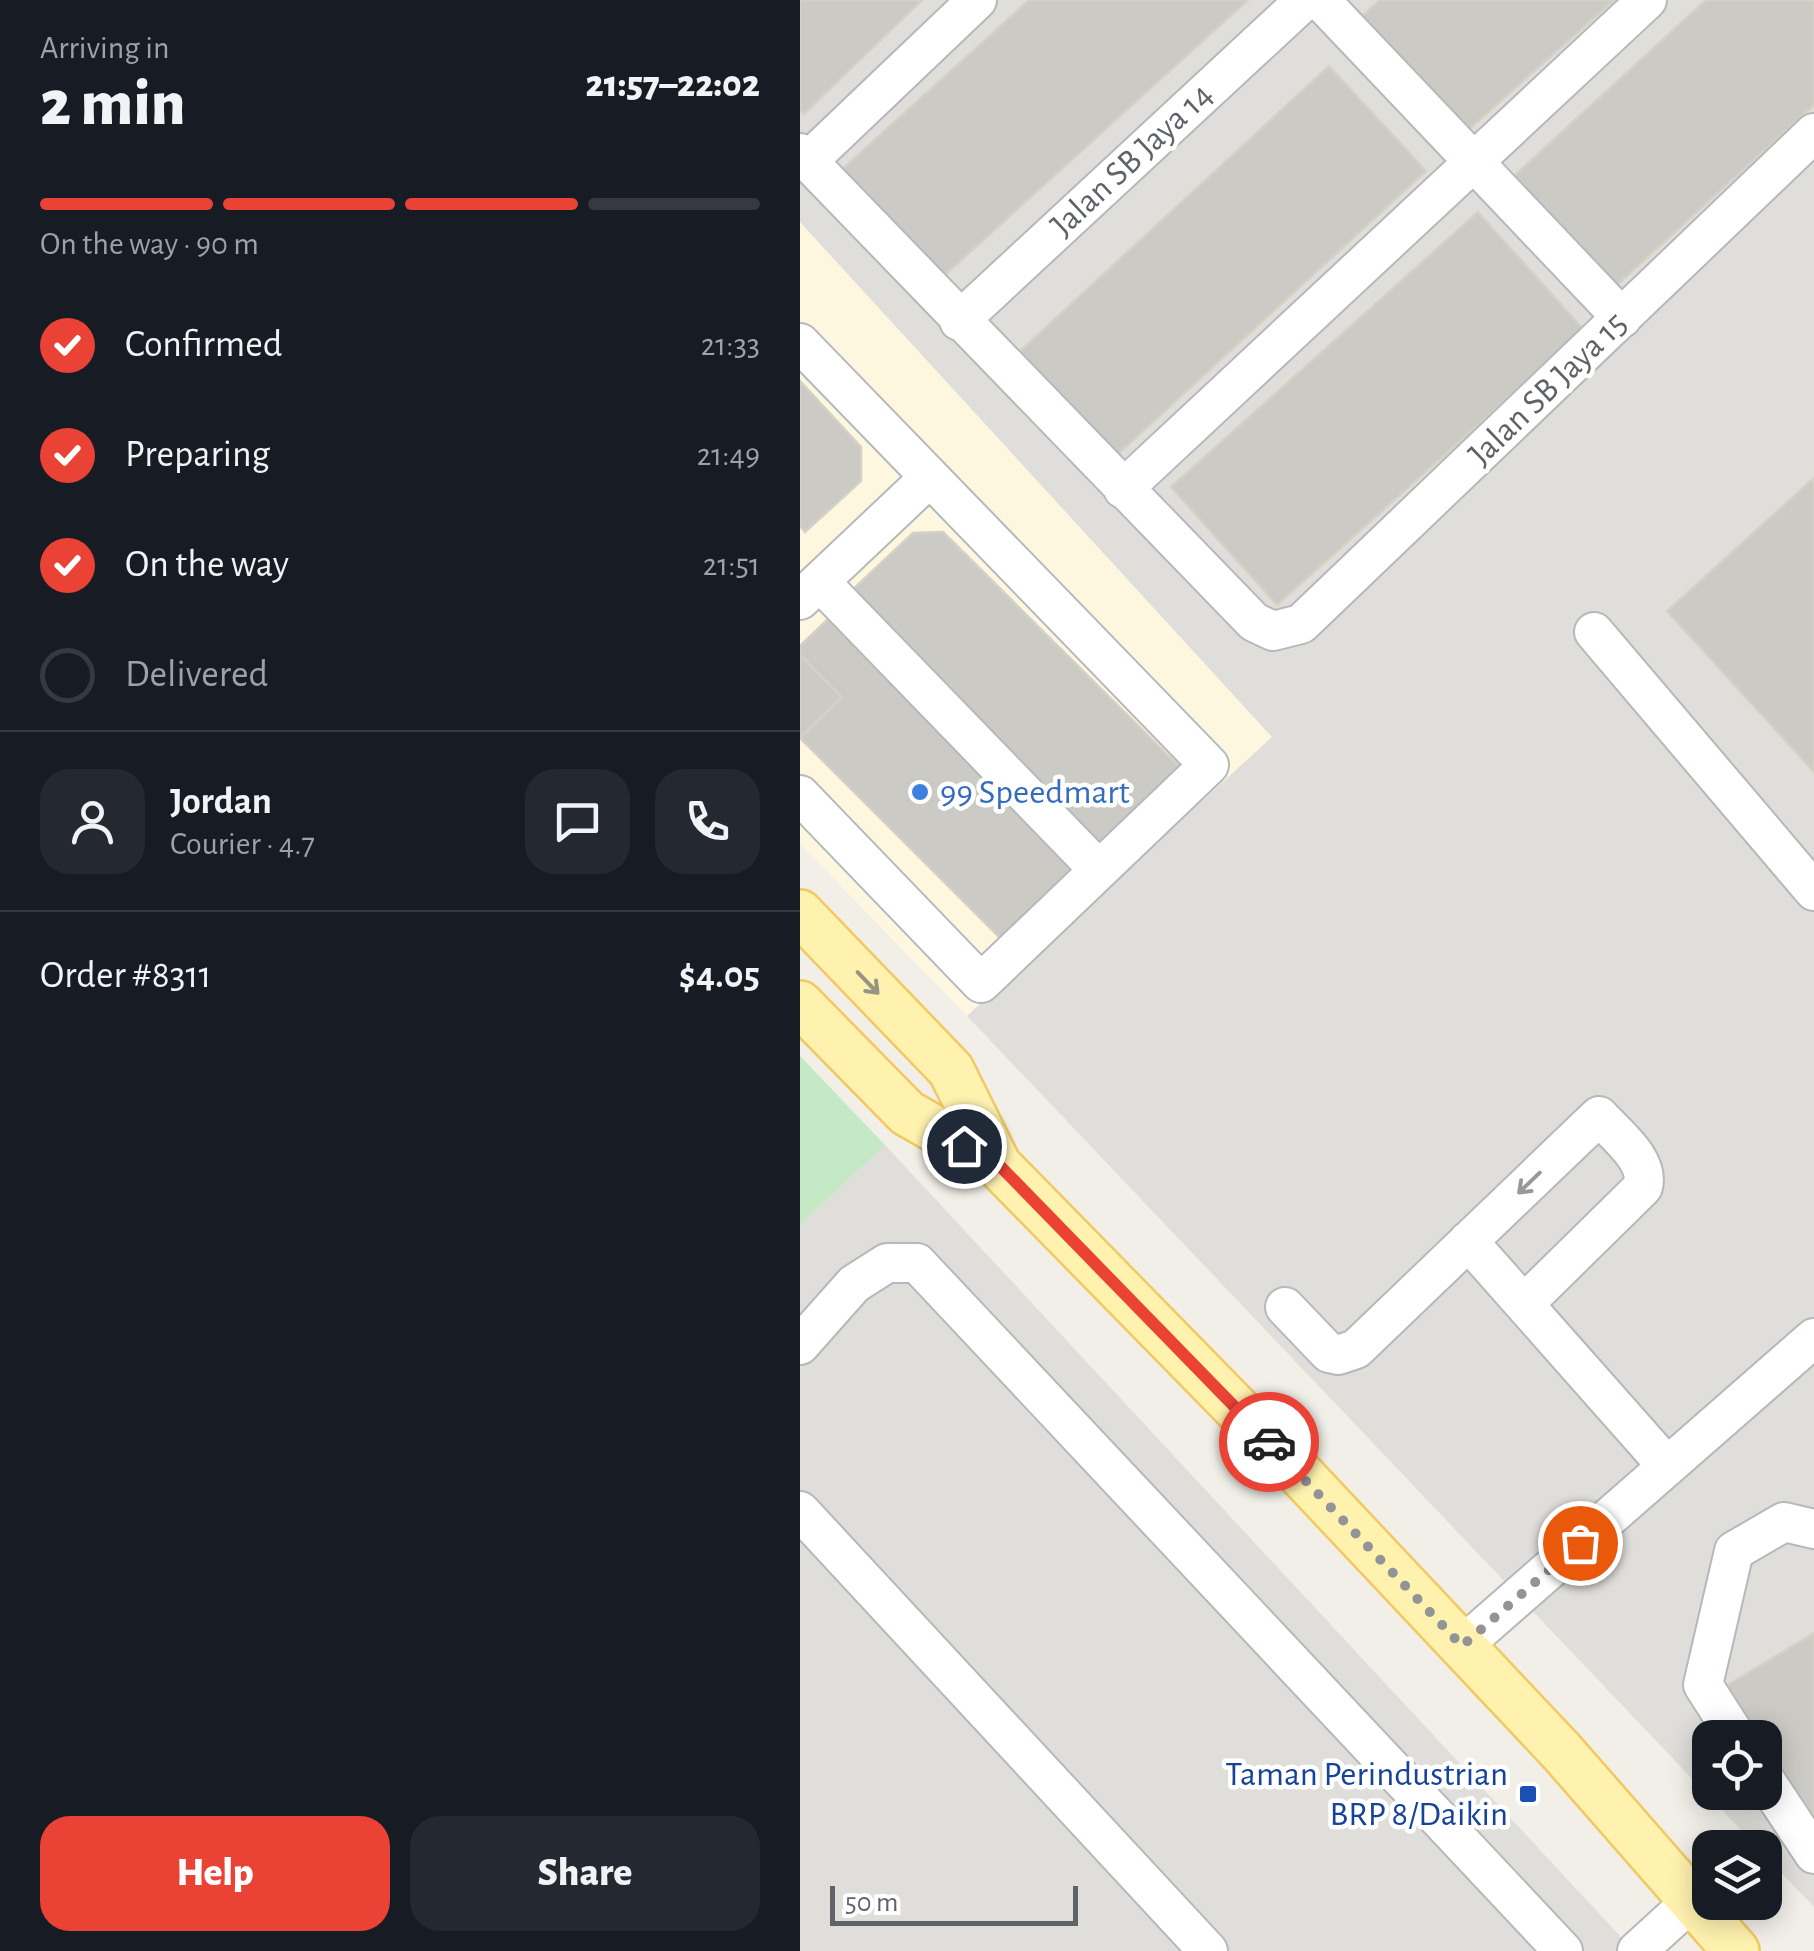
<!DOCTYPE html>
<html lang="en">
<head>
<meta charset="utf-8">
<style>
	:root { --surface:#171b24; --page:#242831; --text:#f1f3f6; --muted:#9ea1a6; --line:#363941; --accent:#ea4335 }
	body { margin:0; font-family:"Alegreya Sans",sans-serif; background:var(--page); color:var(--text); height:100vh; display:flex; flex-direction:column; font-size:38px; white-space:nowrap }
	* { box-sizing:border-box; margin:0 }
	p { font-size:32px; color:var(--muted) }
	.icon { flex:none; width:55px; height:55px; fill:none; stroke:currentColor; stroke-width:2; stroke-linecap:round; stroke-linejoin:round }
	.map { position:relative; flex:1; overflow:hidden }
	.panel { display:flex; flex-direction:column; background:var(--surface); width:800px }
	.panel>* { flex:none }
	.tools { position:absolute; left:892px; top:1720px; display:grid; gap:20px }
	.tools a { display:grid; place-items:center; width:90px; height:90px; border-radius:20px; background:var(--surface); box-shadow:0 5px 25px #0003; font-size:50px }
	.scale { position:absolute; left:30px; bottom:25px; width:248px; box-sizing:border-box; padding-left:10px; border:5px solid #5f6368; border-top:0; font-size:28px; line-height:35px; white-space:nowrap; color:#5f6368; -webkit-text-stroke:8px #fff; paint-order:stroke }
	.pin { position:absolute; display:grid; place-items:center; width:85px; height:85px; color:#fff; margin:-42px; border:5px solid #fff; border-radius:50%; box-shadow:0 2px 10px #0007 }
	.courier { position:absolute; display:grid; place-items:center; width:100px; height:100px; margin:-50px; border:8px solid #ea4335; border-radius:50%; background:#fff; color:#222; box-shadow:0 2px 12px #0007 }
	.overview em { font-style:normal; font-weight:800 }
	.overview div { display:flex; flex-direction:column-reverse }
	.overview { display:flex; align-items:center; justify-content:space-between; height:170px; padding:0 40px }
	h1 { font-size:65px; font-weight:800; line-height:75px }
	.bar { display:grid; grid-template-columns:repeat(4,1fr); gap:15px 10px; align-content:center; height:120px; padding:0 40px }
	.bar i { height:12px; border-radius:8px; background:var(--line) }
	.bar .active { background:var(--accent) }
	.bar p { grid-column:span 4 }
	.line { display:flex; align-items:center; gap:25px; padding:0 40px; border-top:2px solid var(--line) }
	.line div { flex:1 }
	.round { display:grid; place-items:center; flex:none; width:105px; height:105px; border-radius:30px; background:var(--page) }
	ol { padding:0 40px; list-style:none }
	li { display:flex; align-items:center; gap:30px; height:110px }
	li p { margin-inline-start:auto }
	li .icon { padding:10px; border-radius:50%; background:var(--accent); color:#fff; stroke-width:4 }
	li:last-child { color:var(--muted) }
	li i { width:55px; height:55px; border:5px solid var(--line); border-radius:50% }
	.button { display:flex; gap:20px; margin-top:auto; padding:20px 40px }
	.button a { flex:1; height:115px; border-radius:30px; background:var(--accent); color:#fff; font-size:40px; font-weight:800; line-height:115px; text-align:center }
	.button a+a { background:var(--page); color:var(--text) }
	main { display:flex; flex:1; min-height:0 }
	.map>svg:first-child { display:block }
	.commercial { fill:#fef7e0 }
	.industrial { fill:#e0deda; fill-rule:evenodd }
	.green { fill:#c5e8c5 }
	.building { fill:#cccac5; stroke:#d6d1c6; stroke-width:2.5 }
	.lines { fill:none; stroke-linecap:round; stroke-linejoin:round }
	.minor-casing { stroke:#b5b8bc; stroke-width:42 }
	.major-casing { stroke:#f2c960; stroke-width:50 }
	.minor { stroke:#fff; stroke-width:38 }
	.major { stroke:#fff2af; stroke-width:45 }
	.oneway { stroke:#979581 }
	.oneway2 { stroke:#979a9d }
	.done { stroke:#929495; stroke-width:10; stroke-dasharray:0 18 }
	.route { stroke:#ea4335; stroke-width:12 }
	.shop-dot { fill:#3f7fe0; stroke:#fff; stroke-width:4 }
	.transit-dot { fill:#1a4fb4; stroke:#fff; stroke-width:4 }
	.labels { text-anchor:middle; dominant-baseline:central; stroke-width:9; stroke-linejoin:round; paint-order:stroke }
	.street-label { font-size:35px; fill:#5f6368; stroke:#fff }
	.shop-label { font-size:35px; fill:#366cbe; stroke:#fff; text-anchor:start }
	.transit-label { font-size:35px; fill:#164399; stroke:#fff; text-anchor:end }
</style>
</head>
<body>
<main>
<section class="panel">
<div class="overview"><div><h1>2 min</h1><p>Arriving in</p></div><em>21:57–22:02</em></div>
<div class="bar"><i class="active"></i><i class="active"></i><i class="active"></i><i></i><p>On the way · 90 m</p></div>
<ol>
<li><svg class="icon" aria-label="check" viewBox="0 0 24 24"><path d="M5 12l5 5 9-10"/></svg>Confirmed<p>21:33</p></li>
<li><svg class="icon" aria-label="check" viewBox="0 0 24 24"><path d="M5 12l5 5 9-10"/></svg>Preparing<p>21:49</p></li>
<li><svg class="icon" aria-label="check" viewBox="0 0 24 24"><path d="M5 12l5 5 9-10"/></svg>On the way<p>21:51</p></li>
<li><i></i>Delivered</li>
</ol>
<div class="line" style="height:180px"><a class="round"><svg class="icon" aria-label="person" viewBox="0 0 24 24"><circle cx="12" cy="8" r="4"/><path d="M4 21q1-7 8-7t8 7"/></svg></a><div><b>Jordan</b><p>Courier · 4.7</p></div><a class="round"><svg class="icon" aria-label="chat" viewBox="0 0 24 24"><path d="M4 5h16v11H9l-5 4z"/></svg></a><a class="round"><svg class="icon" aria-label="phone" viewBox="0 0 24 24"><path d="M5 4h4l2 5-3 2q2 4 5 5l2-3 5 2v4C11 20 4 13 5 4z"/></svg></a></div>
<div class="line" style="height:130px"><div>Order #8311</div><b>$4.05</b></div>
<div class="button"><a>Help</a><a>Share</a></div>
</section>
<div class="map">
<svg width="1014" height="1951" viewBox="0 0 1014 1951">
	<rect width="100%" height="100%" fill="#f1efe8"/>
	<path class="commercial" d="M0,222L473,738L167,1016L0,844Z"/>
	<path class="industrial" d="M0,0H1014V1907L965,1856V1848L957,1847L167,1016L472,737L0,222ZM910,1738H965V1792H910Z
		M85,1145L834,1951H0V1225Z"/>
	<path class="green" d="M0,1056L85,1145L0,1225Z"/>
	<path class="building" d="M0,0H122L4,114L0,110Z
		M229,0H448L137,282L38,173Z
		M580,0H814L666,132L562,16Z
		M906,0H1014V105L805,296L703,186Z
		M529,66L626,171L316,456L219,352Z
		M678,212L784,330L477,605L371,487Z
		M0,381L61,447V481L5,532L0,526Z
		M1014,478V772L867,611Z
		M143,532L383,770L302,848L49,593L113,533Z
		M31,616L285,871L208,946L0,738L42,697L0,655V646Z
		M0,655L42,697L0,738Z
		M1014,1633V1834L965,1755V1738H954L923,1688Z"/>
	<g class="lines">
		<defs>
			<path id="minor" d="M520,0L822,318
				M0,153L454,622L473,631L501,624L1014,133
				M8,161L177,0
				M159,321L505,0
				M0,343L409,765L181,983L0,795
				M323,489L847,0
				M20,582L299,870
				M0,600L130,477
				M794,632L1014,891
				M668,1241L867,1466
				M485,1307L529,1353L538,1355L556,1349L799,1116C816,1135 850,1160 843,1187L724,1304
				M0,1345L54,1284L87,1263H117L763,1951
				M0,1511L408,1951
				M662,1646L1014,1338
				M937,1738L903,1685L934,1551L984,1522L1014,1529
				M965,1780L1014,1854
				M837,1951L894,1899"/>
			<path id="major" d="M0,913L151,1070L198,1165
				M0,1004L107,1113L198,1165L491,1464L762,1752L936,1951"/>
		</defs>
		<use href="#minor" class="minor-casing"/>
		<use href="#major" class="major-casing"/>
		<use href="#minor" class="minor"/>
		<use href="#major" class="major"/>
	</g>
	<defs><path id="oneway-shaft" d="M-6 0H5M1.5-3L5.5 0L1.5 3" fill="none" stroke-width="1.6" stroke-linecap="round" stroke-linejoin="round" transform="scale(2.5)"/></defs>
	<use class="oneway" href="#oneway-shaft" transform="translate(68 983) rotate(46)"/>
	<use class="oneway2" href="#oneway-shaft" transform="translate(729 1183) rotate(136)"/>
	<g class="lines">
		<path class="done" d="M469,1442L662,1646L780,1543"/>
		<path class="route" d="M164,1146L198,1164L469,1442"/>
	</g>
	<circle class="shop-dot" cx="120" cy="792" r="10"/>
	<rect class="transit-dot" x="718" y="1784" width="20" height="20" rx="5"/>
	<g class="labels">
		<g class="street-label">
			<text transform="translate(332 160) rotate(-43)">Jalan SB Jaya 14</text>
			<text transform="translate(748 389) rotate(-44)">Jalan SB Jaya 15</text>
		</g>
		<g class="shop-label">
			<text x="140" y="792">99 Speedmart</text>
		</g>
		<g class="transit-label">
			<text x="708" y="1774">Taman Perindustrian<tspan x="708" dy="40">BRP 8/Daikin</tspan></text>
		</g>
	</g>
</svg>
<div class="tools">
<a><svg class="icon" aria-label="locate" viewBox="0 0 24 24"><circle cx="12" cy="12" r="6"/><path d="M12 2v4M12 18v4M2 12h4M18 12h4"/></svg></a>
<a><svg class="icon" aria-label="layers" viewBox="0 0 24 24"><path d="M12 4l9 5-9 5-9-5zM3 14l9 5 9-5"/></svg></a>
</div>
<div class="scale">50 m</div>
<div class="pin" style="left:780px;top:1543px;background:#ea580c"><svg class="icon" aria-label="bag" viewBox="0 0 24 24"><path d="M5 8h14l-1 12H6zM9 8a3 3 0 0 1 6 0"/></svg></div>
<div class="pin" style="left:164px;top:1146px;background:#1f2937"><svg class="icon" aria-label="home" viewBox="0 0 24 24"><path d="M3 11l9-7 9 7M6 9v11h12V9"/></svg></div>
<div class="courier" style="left:469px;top:1442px"><svg class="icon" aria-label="car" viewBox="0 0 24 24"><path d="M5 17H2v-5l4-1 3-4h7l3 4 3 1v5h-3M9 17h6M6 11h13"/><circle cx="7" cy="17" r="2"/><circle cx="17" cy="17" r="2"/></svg></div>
</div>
</main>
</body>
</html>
